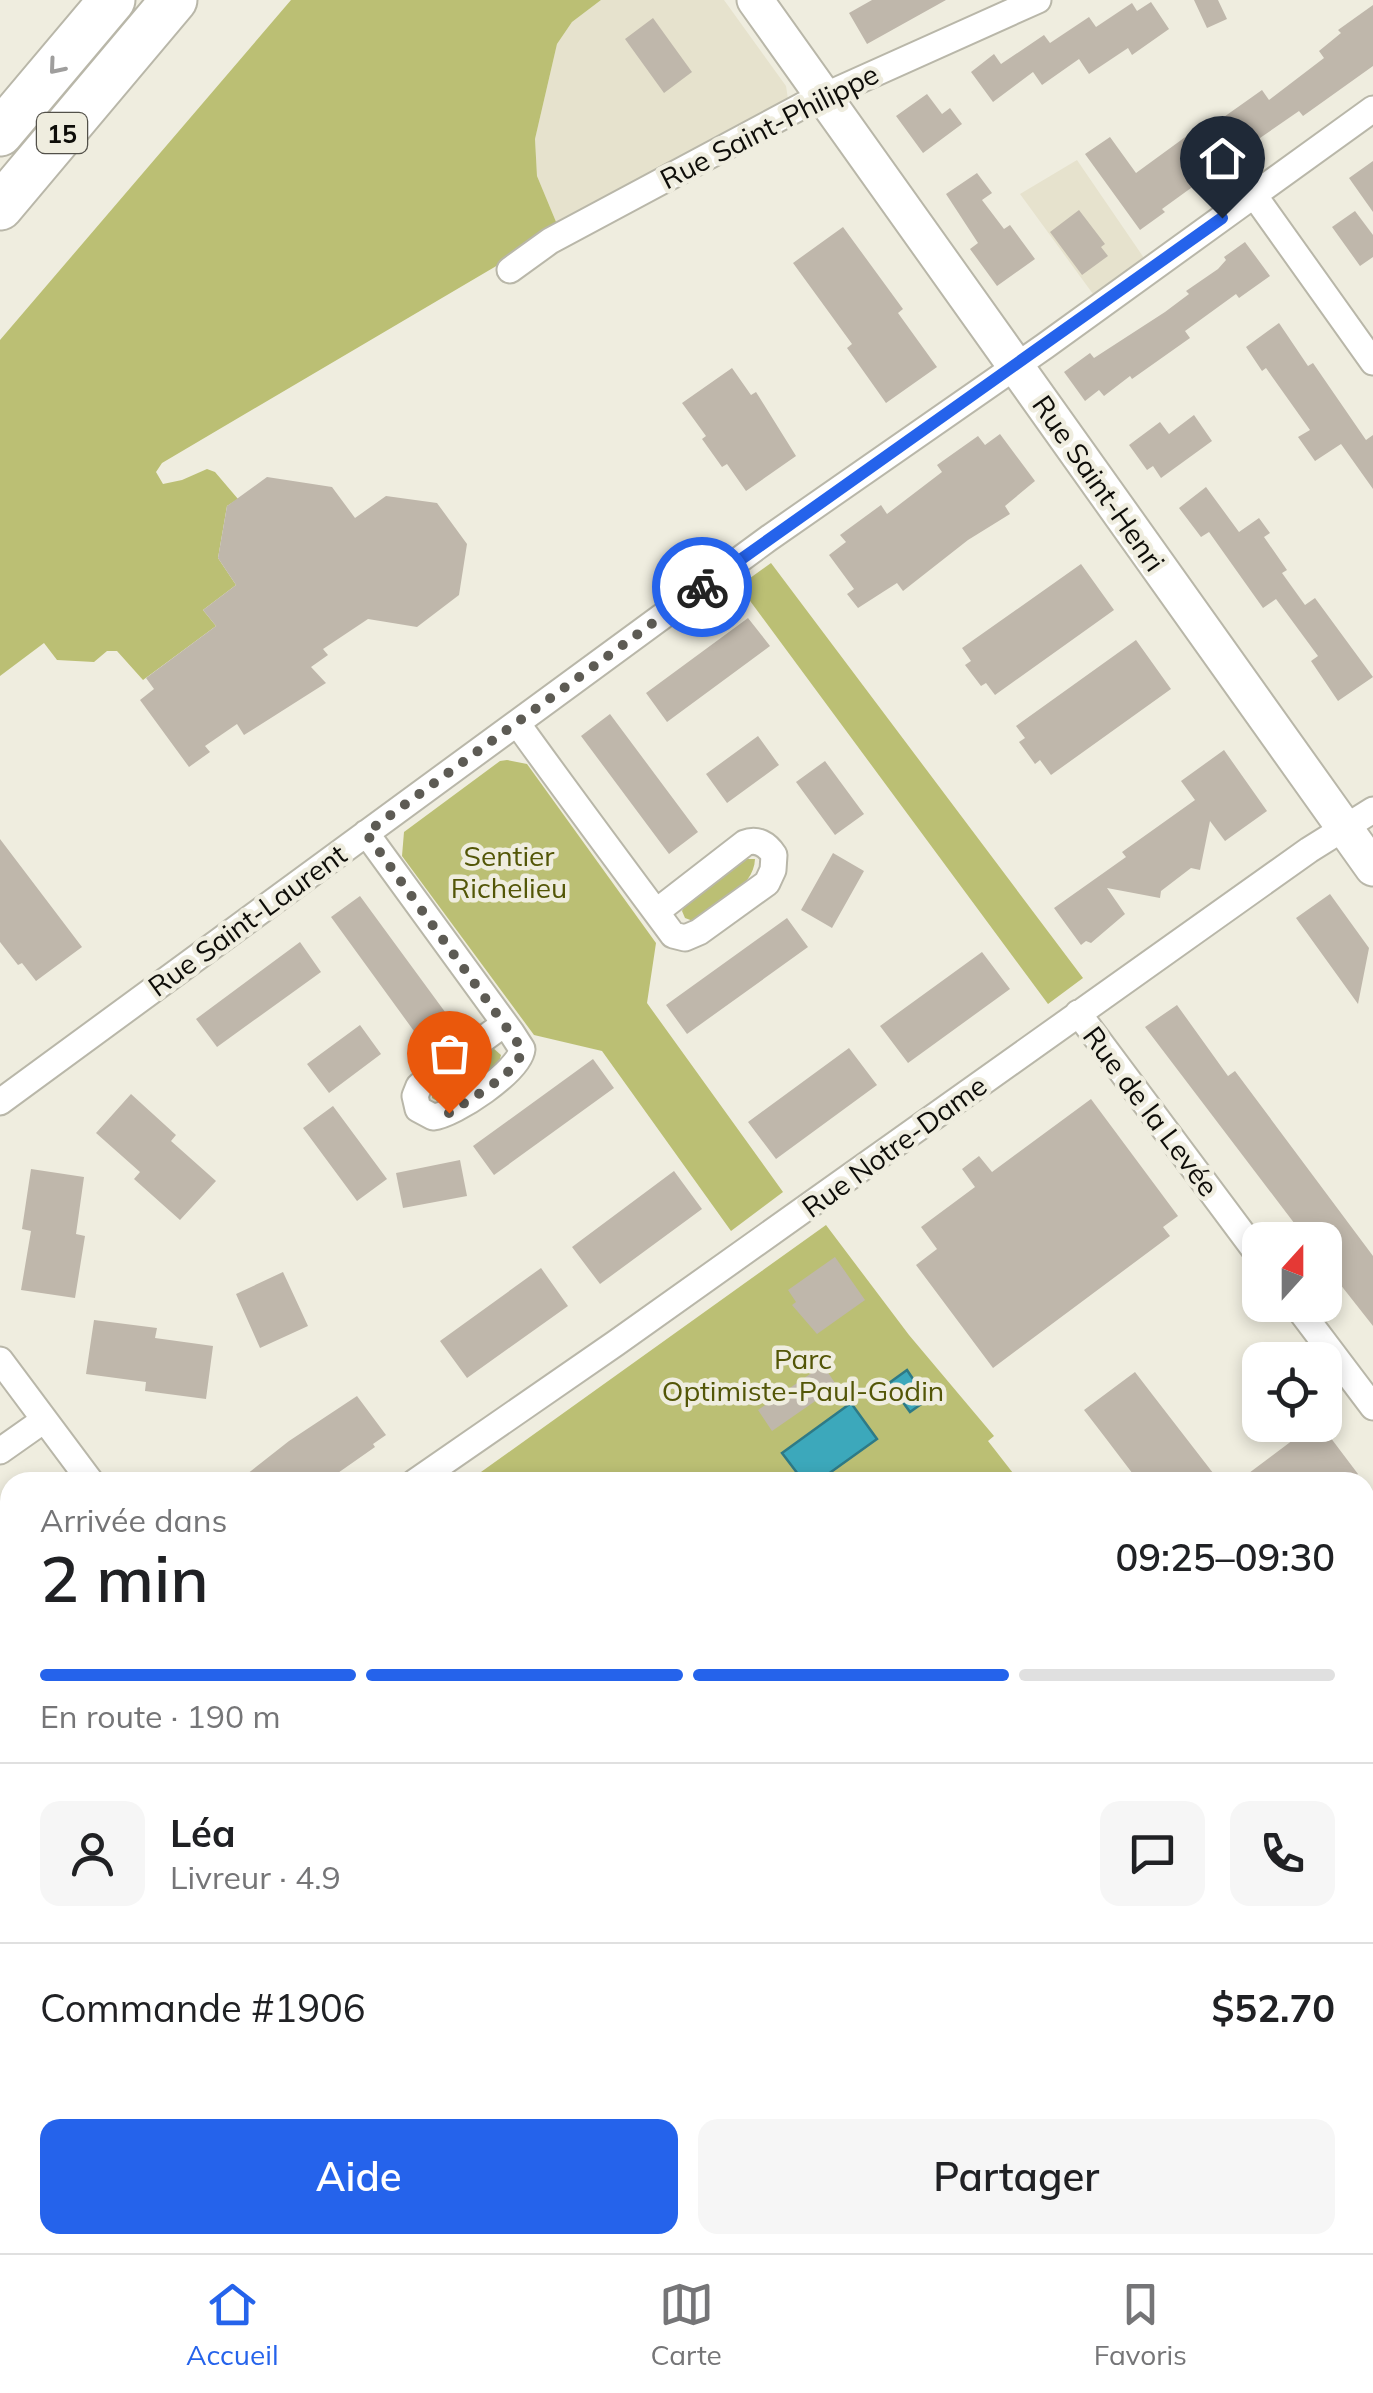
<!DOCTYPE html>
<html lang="fr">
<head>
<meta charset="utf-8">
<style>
	:root { --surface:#fff; --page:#f6f6f6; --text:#202124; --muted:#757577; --line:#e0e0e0; --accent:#2563eb }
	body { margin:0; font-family:Mulish,sans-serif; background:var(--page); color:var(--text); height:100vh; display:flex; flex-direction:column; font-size:38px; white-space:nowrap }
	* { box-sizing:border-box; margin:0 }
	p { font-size:32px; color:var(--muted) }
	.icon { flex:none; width:55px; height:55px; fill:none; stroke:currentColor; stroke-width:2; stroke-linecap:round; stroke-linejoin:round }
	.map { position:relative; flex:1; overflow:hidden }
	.drawer { position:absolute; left:0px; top:1472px; width:1375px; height:782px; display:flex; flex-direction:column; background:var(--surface); border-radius:30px 30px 0 0; box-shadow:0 5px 15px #0003 }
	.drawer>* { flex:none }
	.needle { width:65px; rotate:21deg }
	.tools { position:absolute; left:1242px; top:1222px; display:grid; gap:20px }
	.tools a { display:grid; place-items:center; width:100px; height:100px; border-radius:20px; background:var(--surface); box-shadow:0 5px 15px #0003; font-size:50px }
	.pin { position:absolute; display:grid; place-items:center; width:85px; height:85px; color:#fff; margin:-102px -42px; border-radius:50% 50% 50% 0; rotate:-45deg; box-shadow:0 0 10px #0007 }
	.pin .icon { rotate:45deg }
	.courier { position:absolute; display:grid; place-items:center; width:100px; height:100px; margin:-50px; border:8px solid #2563eb; border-radius:50%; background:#fff; color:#222; box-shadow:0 2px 12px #0007 }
	.head em { font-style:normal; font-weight:600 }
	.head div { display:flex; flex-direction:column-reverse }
	.head { display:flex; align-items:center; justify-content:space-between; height:170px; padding:0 40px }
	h1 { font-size:65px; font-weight:600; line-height:75px }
	.bar { display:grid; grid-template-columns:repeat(4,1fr); gap:15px 10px; align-content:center; height:120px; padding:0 40px }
	.bar i { height:12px; border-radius:8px; background:var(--line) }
	.bar .active { background:var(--accent) }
	.bar p { grid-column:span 4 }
	.line { display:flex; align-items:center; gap:25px; padding:0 40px; border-top:2px solid var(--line) }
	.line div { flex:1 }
	.round { display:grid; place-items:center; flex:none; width:105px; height:105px; border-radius:20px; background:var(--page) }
	.primary-button { display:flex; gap:20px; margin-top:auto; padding:20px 40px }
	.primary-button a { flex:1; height:115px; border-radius:20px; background:var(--accent); color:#fff; font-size:40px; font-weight:600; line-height:115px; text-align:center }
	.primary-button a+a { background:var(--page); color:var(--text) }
	.menu { display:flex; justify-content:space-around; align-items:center; height:140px; border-top:2px solid var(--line); background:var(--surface); font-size:28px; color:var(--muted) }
	.menu a { display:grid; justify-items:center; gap:5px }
	.menu .active { color:var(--accent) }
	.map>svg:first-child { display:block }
	.built { fill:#e6e2cd }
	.education { fill:#f4ddd2 }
	.green { fill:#bbbf74 }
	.water { fill:#3ca8bb; stroke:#2e7a86; stroke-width:2.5 }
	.building { fill:#bfb7ab }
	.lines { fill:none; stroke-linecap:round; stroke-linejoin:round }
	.street-casing { stroke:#b9b7a9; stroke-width:29 }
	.secondary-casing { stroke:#b9b7a9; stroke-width:39 }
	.primary-casing { stroke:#b9b7a9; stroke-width:41 }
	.highway-casing { stroke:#b9b7a9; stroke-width:49 }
	.street { stroke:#fff; stroke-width:25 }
	.secondary { stroke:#fff; stroke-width:35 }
	.primary { stroke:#fff; stroke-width:38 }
	.highway { stroke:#fff; stroke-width:45 }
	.oneway { stroke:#9f9e9d }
	.done { stroke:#5d5b54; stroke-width:10; stroke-dasharray:0 18 }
	.route { stroke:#2563eb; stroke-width:12 }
	.labels { text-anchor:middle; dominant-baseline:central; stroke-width:9; stroke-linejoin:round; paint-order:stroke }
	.shield { fill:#efeddf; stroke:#525049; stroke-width:2.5 }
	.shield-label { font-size:25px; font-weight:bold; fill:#0e0d09 }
	.street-label { font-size:28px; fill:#0e0d09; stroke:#efeddf }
	.park-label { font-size:28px; fill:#535607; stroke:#efeddf }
</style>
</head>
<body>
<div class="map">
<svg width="1373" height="2253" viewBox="0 0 1373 2253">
	<rect width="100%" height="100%" fill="#efeddf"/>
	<path class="built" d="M601,0H724L786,86L788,99L559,229L537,176L535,139L557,44L572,22Z
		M1077,160L1144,258L1093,294L1020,194Z"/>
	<path class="education" d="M1373,1493V2104L1365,2110V1498Z"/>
	<path class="green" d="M291,0H601L572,22L557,44L535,139L537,176L559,229L514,252L498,265L162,463L156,472L163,484L182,480L207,469L215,472L238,499L227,506L218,558L236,585L203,610L216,626L143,680L117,651H107L94,662L57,660L44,643L0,676V340Z
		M771,563L1083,978L1048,1004L739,586Z
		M507,760L527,764L656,943L647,1003L783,1192L731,1231L602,1051L534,1035L402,856L404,832L500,761Z
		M747,859H755C754,889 714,904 693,921L685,918L682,911L684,907Z
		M493,1048L501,1055L499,1063L452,1097L437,1101L432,1098V1091Z
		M826,1225L909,1335L994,1436L988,1441L1020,1482H467Z"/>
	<path class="water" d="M907,1370L927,1400L910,1412L889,1383Z
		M851,1403L877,1439L817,1482H804L782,1453Z"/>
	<path class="building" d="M872,0H946L867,44L849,13Z
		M1194,0H1218L1227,19L1207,28Z
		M1151,2L1169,29L1132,55L1128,48L1089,74L1079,59L1042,85L1033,72L993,102L971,72L994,54L1001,64L1044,35L1050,43L1089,17L1096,27L1132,3L1137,11Z
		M1373,5V66L1303,116L1299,111L1260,138L1162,209L1165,212L1140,230L1085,154L1110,137L1136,173L1210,119L1214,124L1262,90L1269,100L1324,58L1319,51L1341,33L1338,30Z
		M653,18L692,72L664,93L625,39Z
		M927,94L942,114L950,108L962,124L923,153L896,116Z
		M1373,161V212L1349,178Z
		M977,173L992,193L982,200L1004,229L1010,225L1035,259L997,286L970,249L978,243L946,194Z
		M1079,210L1105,244L1101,247L1108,256L1082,275L1050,232Z
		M1355,211L1373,235V257L1360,266L1332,227Z
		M843,227L903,309L898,313L937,367L886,403L847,348L852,344L793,263Z
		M1245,242L1270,276L1239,298L1236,294L1185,331L1190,338L1132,379L1130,376L1104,396L1099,390L1085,401L1064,372L1090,353L1094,358L1165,312L1189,294L1186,291L1218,269L1226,260L1224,257Z
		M1279,323L1308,366L1313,363L1366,440L1373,435V489L1341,444L1315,461L1298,437L1310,430L1266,368L1262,371L1246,347Z
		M732,368L751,395L756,392L796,456L746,491L727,464L722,467L702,439L706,436L682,403Z
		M1194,415L1212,441L1161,478L1153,466L1147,470L1129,445L1160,422L1169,434Z
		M1000,434L1035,481L1005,506L1010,514L968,540L903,591L897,583L858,608L847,594L854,589L829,555L846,542L840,535L881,505L887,514L942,472L937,465L978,436L985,445Z
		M267,477L332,487L355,518L386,496L437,503L467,544L459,595L417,627L368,619L323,649L328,655L311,667L326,683L244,735L237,724L205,746L210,752L189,767L140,700L154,689L146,678L216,626L203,610L236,585L218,558L227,506Z
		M1206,487L1239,532L1259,518L1270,533L1264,537L1287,570L1282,573L1305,605L1315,598L1373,677L1338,701L1311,661L1318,656L1276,599L1263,608L1209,532L1201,537L1179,508Z
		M1081,564L1114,610L995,695L986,683L981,686L965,665L971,661L962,648Z
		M748,618L770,646L667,722L646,693Z
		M1136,640L1171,689L1051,775L1040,760L1035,764L1019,742L1025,738L1016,726Z
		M610,714L698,832L669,854L581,736Z
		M758,736L779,765L727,803L706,774Z
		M1224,750L1267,811L1225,841L1210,821L1200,870L1191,868L1161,891L1160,898L1107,888L1125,914L1091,943L1086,941L1081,945L1054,908L1126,857L1122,852L1195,800L1181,781Z
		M825,761L864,814L835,835L796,782Z
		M0,839L82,947L36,981L22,963L18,965L0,942Z
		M833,853L864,871L832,928L801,910Z
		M1330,894L1369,948L1358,1004L1296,918Z
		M360,896L448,1016L419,1038L331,917Z
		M787,918L808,947L687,1034L666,1005Z
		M300,942L321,972L217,1047L196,1019Z
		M982,952L1010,989L908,1063L880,1026Z
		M1177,1005L1228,1076L1235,1071L1373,1256V1326L1325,1265V1240H1307L1145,1027Z
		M360,1025L381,1054L329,1093L307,1064Z
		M849,1048L877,1085L776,1159L748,1122Z
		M593,1059L614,1088L494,1175L473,1146Z
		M131,1094L176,1135L171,1141L216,1181L180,1220L134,1179L140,1172L96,1133Z
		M1091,1099L1178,1216L1163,1227L1170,1236L993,1368L916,1265L937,1249L921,1227L975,1187L962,1169L971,1162L979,1156L992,1172Z
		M333,1106L387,1179L357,1201L303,1128Z
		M460,1160L467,1196L403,1208L396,1173Z
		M31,1169L84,1177L76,1234L85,1236L75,1298L21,1290L31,1231L22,1229Z
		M674,1171L702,1209L600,1284L572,1247Z
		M835,1257L865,1300L817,1334L792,1305L796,1302L788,1290Z
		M541,1268L568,1306L467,1378L440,1341Z
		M283,1272L308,1326L260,1348L236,1294Z
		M94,1320L157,1328L155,1338L213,1346L206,1399L145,1391L146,1382L86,1374Z
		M823,1365L837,1386L772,1431L758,1410Z
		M1135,1372L1155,1398L1220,1482H1139L1104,1436L1084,1410Z
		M357,1396L386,1435L373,1444L375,1447L325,1482H237L289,1441Z
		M1313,1425H1321L1358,1474L1346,1482H1237Z"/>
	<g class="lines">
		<defs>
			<path id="street" d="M1254,195L1373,362
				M510,270L550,241L802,106L1038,0
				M517,723C568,794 621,865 673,935L685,938L699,932L767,883L773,870L774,855C767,844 757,838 745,843L656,912
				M366,833L511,1032L522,1049C520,1071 454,1115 433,1117L418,1109L415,1096L419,1086L504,1024
				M1078,1013L1260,1257
				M0,1102L769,538L1045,346L1373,109
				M1296,1305L1373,1407
				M0,1360L91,1482
				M0,1451L44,1420
				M415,1482L616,1343L1309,850L1373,810
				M0,1783L10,1776
				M0,2111L10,2104
				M0,2238L11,2253
				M662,2245L668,2253
				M273,2253L284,2245"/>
			<path id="secondary" d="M755,0L1373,868"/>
			<path id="primary" d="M1365,2162L1373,2156
				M1365,2227L1373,2221
				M1237,2253L1248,2245
				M1329,2253L1340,2245"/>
			<path id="highway" d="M0,133L112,0
				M0,207L174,0"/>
		</defs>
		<use href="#street" class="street-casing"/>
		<use href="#secondary" class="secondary-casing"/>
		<use href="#primary" class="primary-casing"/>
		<use href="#highway" class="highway-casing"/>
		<use href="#street" class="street"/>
		<use href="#secondary" class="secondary"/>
		<use href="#primary" class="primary"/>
		<use href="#highway" class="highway"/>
	</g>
	<defs><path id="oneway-chevron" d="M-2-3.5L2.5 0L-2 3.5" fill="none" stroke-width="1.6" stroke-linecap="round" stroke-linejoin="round" transform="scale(2.5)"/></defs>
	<use class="oneway" href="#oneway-chevron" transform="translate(56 67) rotate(130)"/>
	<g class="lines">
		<path class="done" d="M449,1113C469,1099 520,1073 522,1049L366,833L702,587"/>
		<path class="route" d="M702,587L1222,218"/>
	</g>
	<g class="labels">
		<rect class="shield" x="37" y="113" width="50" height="40" rx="8"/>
		<g class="shield-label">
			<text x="62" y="133">15</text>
		</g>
		<g class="street-label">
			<text transform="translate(769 126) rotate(-27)">Rue Saint-Philippe</text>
			<text transform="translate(1099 483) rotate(55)">Rue Saint-Henri</text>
			<text transform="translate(247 920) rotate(-36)">Rue Saint-Laurent</text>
			<text transform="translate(1151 1111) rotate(53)">Rue de la Levée</text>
			<text transform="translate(894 1146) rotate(-36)">Rue Notre-Dame</text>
		</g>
		<g class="park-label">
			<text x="509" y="855">Sentier<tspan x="509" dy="32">Richelieu</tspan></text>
			<text x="803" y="1358">Parc<tspan x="803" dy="32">Optimiste-Paul-Godin</tspan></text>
		</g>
	</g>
</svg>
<div class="tools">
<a><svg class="needle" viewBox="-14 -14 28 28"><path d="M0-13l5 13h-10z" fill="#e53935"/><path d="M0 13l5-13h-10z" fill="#757577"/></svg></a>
<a><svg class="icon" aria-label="locate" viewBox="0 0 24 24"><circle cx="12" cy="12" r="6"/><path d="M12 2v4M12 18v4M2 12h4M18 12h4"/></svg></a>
</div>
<div class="pin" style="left:449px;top:1113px;background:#ea580c"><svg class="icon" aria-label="bag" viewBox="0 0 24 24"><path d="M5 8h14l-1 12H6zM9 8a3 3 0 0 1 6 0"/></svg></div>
<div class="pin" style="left:1222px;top:218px;background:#1f2937"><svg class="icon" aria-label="home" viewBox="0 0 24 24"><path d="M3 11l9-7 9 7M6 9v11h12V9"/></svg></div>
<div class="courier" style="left:702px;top:587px"><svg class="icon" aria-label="bike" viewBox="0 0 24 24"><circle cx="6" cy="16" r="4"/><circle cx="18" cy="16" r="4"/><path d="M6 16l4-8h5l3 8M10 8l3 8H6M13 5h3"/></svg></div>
<section class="drawer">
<div class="head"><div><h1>2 min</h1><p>Arrivée dans</p></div><em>09:25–09:30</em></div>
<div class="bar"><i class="active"></i><i class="active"></i><i class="active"></i><i></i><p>En route · 190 m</p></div>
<div class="line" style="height:180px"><a class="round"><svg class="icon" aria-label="person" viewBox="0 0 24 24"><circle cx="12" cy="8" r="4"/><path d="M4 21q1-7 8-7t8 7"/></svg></a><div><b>Léa</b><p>Livreur · 4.9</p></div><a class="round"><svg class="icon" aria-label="chat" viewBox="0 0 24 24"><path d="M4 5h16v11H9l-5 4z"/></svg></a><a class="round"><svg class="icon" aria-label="phone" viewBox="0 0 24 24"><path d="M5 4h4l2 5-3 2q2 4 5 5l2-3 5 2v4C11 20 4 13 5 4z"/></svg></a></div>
<div class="line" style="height:130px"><div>Commande #1906</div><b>$52.70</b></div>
<div class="primary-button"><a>Aide</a><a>Partager</a></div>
</section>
</div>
<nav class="menu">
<a class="active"><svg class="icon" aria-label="home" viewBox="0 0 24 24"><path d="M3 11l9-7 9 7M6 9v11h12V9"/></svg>Accueil</a>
<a><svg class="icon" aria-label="map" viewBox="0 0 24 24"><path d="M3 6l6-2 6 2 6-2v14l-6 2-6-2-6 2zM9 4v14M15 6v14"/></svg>Carte</a>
<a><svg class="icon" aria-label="saved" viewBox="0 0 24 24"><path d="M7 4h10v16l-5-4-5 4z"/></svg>Favoris</a>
</nav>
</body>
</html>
